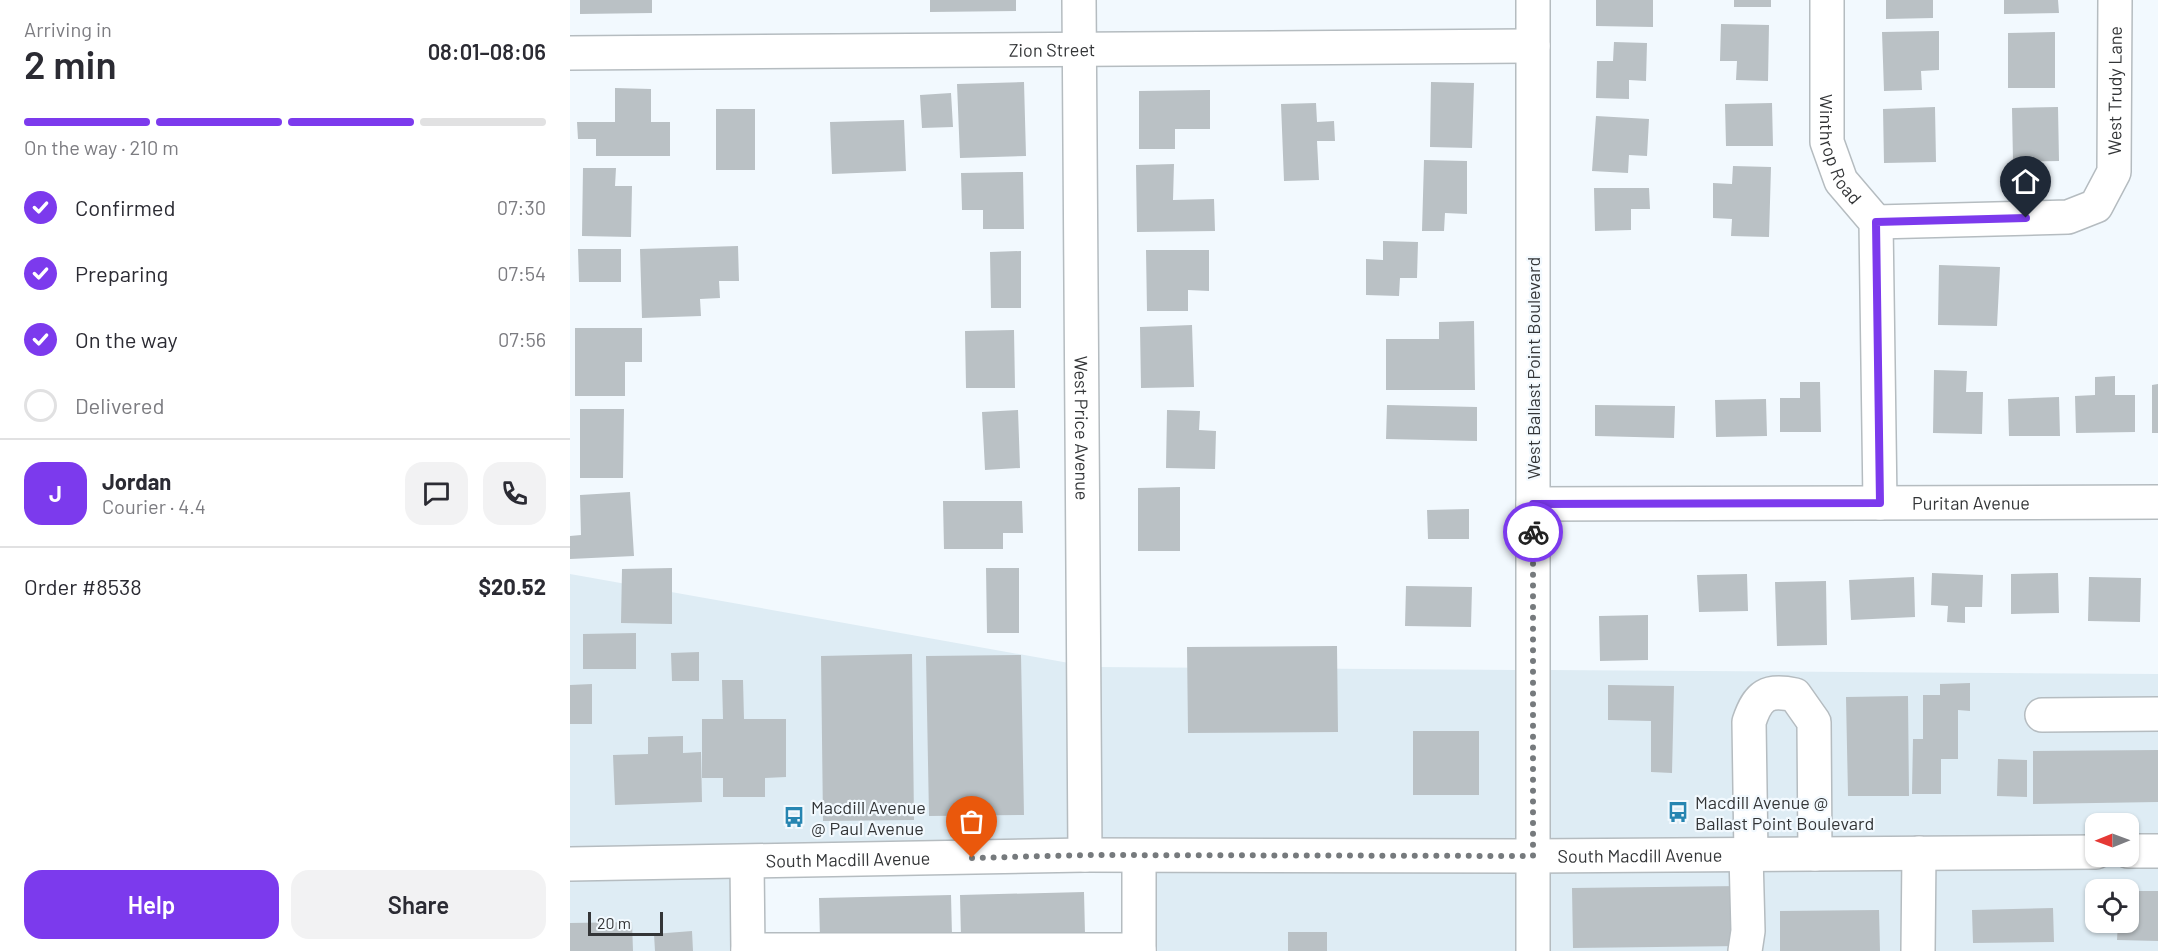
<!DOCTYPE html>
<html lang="en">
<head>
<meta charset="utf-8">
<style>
	:root { --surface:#fff; --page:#f2f2f3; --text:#2b2b33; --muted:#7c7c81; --line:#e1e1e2; --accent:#7c3aed }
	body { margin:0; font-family:Barlow,sans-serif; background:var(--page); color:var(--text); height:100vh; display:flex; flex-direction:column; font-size:22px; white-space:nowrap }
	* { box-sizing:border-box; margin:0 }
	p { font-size:20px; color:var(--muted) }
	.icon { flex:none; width:33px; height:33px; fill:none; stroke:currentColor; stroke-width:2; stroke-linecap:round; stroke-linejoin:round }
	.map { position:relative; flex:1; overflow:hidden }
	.side { display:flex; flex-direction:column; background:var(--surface); width:570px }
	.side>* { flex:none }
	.needle { width:39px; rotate:269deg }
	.buttons { position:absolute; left:1515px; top:813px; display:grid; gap:12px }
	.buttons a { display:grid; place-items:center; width:54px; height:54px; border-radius:12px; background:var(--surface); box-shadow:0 2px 4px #0004; font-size:30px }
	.scale { position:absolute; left:18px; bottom:15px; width:75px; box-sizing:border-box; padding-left:6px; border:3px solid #333537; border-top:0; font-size:16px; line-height:21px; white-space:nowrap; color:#333537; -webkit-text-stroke:4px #f2f9fe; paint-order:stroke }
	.pin { position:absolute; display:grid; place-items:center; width:51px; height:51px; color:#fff; margin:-62px -26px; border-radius:50% 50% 50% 0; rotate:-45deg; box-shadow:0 0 6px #0007 }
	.pin .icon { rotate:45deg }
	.courier { position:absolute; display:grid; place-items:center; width:60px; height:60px; margin:-30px; border:4px solid #7c3aed; border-radius:50%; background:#fff; color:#222; box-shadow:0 2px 8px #0007 }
	.summary em { font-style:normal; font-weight:600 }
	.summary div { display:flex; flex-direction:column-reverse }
	.summary { display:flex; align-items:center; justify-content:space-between; height:102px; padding:0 24px }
	h1 { font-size:39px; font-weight:600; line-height:45px }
	.bar { display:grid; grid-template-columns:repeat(4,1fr); gap:9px 6px; align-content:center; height:72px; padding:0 24px }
	.bar i { height:8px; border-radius:4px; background:var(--line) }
	.bar .current { background:var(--accent) }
	.bar p { grid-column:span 4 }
	.line { display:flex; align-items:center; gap:15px; padding:0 24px; border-top:2px solid var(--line) }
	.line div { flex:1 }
	.round { display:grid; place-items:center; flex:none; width:63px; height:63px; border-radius:18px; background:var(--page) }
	ol { padding:0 24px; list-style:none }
	li { display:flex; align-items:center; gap:18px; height:66px }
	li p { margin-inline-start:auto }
	li .icon { padding:6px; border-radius:50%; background:var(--accent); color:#fff; stroke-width:4 }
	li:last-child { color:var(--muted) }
	li i { width:33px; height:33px; border:3px solid var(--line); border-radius:50% }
	.cta { display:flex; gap:12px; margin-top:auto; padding:12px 24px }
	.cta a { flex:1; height:69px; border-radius:18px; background:var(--accent); color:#fff; font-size:24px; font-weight:600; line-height:69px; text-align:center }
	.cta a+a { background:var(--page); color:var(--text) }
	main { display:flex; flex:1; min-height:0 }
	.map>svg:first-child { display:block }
	.built { fill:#deecf4; fill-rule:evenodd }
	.building { fill:#bac1c5 }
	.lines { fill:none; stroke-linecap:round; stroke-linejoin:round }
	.minor-casing { stroke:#b5bcc0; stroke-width:36 }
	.minor { stroke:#fff; stroke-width:33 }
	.done { stroke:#767a7d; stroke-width:6; stroke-dasharray:0 10.8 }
	.route { stroke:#7c3aed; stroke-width:8 }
	.labels { text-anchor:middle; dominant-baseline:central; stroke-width:4.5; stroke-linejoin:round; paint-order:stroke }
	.street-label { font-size:18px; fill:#333537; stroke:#f2f9fe }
	.poi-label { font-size:18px; fill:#333537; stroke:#f2f9fe; text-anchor:start }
</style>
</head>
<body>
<main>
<section class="side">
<div class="summary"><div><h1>2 min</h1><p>Arriving in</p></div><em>08:01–08:06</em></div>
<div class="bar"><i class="current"></i><i class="current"></i><i class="current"></i><i></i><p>On the way · 210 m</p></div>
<ol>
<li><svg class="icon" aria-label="check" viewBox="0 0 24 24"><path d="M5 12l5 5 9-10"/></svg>Confirmed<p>07:30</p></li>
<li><svg class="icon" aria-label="check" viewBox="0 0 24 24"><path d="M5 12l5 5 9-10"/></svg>Preparing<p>07:54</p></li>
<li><svg class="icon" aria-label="check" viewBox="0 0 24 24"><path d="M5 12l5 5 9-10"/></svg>On the way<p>07:56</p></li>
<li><i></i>Delivered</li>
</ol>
<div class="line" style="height:108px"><b class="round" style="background:var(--accent);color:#fff">J</b><div><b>Jordan</b><p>Courier · 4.4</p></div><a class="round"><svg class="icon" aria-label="chat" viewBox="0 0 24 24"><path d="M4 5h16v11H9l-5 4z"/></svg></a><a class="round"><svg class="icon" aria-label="phone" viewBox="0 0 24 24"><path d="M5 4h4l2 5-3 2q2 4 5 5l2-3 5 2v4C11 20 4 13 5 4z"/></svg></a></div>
<div class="line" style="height:78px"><div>Order #8538</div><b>$20.52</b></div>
<div class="cta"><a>Help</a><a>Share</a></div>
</section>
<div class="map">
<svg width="1588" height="951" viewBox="0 0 1588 951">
	<rect width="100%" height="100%" fill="#f2f9fe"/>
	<path class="built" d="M0,574L499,663L500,843L0,851Z
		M528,667L948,670V843L529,842Z
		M978,670L1588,674V838H1559L1558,824H1526L1525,839L978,843Z
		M1588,864V951H1362L1364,866ZM1526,890H1558V922H1526Z
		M1334,866L1333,951H978V869Z
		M587,868L948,870V951H587Z
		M163,876V951H0V877Z"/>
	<path class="building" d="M10,0H82V13L10,14Z
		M360,0H446V11L360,12Z
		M1026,0H1083V27L1026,26Z
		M1164,0H1201V7H1164Z
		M1316,0H1363V18L1316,19Z
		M1434,0H1488L1489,13L1434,14Z
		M1151,24L1199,25L1198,81L1166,80L1167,61H1150Z
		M1369,31V70L1351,71L1352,90L1314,91L1312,32Z
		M1485,32V88H1438V33Z
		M1044,42L1077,43L1076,81L1059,80V99L1026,98L1027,61H1043Z
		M454,82L456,156L390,158L387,84Z
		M861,82L904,83L902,148L860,147Z
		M45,88L81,89V122H100V156H26V139H8L7,122H45Z
		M640,90V129H605V149H569V91Z
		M381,93L383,127L352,128L350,95Z
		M746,103L747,122L764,121L765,141H747L749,180L714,181L711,104Z
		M1202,103L1203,146H1156L1155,104Z
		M1365,107L1366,162L1314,163L1313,109Z
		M1488,107L1489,161L1443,162L1442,108Z
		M146,109H185V170H146Z
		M1026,116L1079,119L1077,156L1059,155L1058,173L1022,171Z
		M334,120L336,171L262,174L260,122Z
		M854,160L897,161V214L875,213L874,231H852Z
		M604,164L603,200L644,199L645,231L567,232L566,165Z
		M1163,166L1201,167L1199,237L1161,236L1162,219L1143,218V183L1162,184Z
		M13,168H46L45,186H62L61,237L12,236Z
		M453,172L454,229H413V210H392L391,173Z
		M1024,188H1079L1080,209H1061V230L1025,231Z
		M813,241L848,242L847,278H830L829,296L796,295V259L813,260Z
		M168,246L169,281H149L150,298L130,299L131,316L72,318L70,249Z
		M8,249H51V282H9Z
		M576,250H639V291L618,290V311H577Z
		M451,251V308H421L420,252Z
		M1369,265L1430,267L1427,326L1368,325Z
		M904,321L905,390H816V339H869V322Z
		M622,325L624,387L571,388L570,327Z
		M5,328H72V362H55V396H5Z
		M444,330L445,388H396L395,331Z
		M1364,370L1397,371L1396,392H1413L1412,434L1363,433Z
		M1545,376V395H1565V432L1506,433L1505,396L1525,395V377Z
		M1230,382H1250L1251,432H1210V398H1230Z
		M1588,384V433H1582V385Z
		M1489,397L1490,436H1439L1438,399Z
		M1196,399L1197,436L1146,437L1145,400Z
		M817,405L907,407V441L816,439Z
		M1025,405L1105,406L1104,438L1025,436Z
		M10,409H54L53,478H10Z
		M448,410L450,468L415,470L412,412Z
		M597,410L630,411L629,430L646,431L645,469L596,468Z
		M610,487V551H568V488Z
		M60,492L64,556L0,559V536L11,535L10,495Z
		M373,501H452L453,533H433V549H374Z
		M899,509V539H858L857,510Z
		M102,568V624L51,623L52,569Z
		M416,568H449V633H417Z
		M1362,573L1413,575L1412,607H1395V623L1377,622L1378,606L1361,605Z
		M1488,573L1489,613L1441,614V574Z
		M1177,574L1178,611L1129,612L1127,575Z
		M1344,577L1345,617L1281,620L1279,580Z
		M1519,577L1571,578L1570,622L1518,621Z
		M1256,581L1257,645L1207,646L1205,582Z
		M836,586L902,587L901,627L835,626Z
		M1078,615V660L1030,661L1029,616Z
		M66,633V669H13V634Z
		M767,646L768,732L618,733L617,647Z
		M129,652V681H102L101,653Z
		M342,654L344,820L253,821L251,656Z
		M451,655L454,815L359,816L356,656Z
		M152,680H173L174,719H216V777L195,778V797H153V778H132V719H153Z
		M1400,683V711L1388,710V759H1371V794H1342L1343,739H1353V695H1370V684Z
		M22,684V724H0V685Z
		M1038,685L1104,686L1102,773L1081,772V721L1038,720Z
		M1338,696L1339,796H1278L1276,697Z
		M843,731H909V795H843Z
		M113,736V753L131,752L132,802L45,805L43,755L78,754V737Z
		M1588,750V802L1463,804V751Z
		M1428,759L1457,760V797L1427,796Z
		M1170,886V946L1003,948L1002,888Z
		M1558,891H1588V941L1547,940L1548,922H1558Z
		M514,892L515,934L391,937L390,895Z
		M381,895L382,936L250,939L249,898Z
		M1483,908L1484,942L1403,943L1402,910Z
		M1309,910L1310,951H1210V911Z
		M62,922L63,951H0V923Z
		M122,931L123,951H85L84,934Z
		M718,932H757V951H718Z"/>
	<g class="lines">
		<defs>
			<g id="minor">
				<path id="s1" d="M509,0L515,855"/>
				<path id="s2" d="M1257,0V142L1271,181L1306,222L1310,503"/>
				<path id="s3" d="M0,53L963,46"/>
				<path id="s4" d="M1306,222L1498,217L1526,206L1544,172L1545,0"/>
				<path id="s5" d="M963,504L1588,502"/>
				<path d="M1472,715L1588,714"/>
				<path d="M1558,851H1588"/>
				<path d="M1181,855L1179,722C1188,695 1197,689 1225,695L1244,722L1245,854"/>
				<path d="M569,856V951"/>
				<path d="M177,863L178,951"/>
				<path id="s6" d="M0,864L515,855L963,856L1526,852"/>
				<path d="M178,950H569"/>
				<path d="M963,951V0"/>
				<path d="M1175,951L1178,931L1176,855"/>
				<path d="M1348,951L1349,853"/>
			</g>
		</defs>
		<use href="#minor" class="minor-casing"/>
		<use href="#minor" class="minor"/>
	</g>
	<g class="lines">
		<path class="done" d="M402,858L515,855L963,856V532"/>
		<path class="route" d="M963,532V504L1310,503L1306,222L1456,218"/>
	</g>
	<defs>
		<symbol id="bus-bare" viewBox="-9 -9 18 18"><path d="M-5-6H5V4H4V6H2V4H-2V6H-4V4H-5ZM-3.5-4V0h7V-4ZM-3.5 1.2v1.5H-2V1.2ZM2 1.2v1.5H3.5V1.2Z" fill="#2685b1" stroke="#f2f9fe" stroke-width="2.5" paint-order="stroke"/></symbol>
	</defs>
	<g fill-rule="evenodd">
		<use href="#bus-bare" x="1093" y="797" width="30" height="30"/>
		<use href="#bus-bare" x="209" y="802" width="30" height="30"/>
	</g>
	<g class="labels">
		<g class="street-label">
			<text stroke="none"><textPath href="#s3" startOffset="482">Zion Street</textPath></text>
			<text stroke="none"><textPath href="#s4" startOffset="342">West Trudy Lane</textPath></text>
			<text stroke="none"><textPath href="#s2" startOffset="152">Winthrop Road</textPath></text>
			<text transform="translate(963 368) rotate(-90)">West Ballast Point Boulevard</text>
			<text stroke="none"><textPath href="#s1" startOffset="428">West Price Avenue</textPath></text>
			<text stroke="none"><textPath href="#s5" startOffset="438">Puritan Avenue</textPath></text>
			<text stroke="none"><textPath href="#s6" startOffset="1070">South Macdill Avenue</textPath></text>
			<text stroke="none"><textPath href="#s6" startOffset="278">South Macdill Avenue</textPath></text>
		</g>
		<g class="poi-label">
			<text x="1125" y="802">Macdill Avenue @<tspan x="1125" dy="21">Ballast Point Boulevard</tspan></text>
			<text x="241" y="807">Macdill Avenue<tspan x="241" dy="21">@ Paul Avenue</tspan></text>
		</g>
	</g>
</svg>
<div class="buttons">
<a><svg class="needle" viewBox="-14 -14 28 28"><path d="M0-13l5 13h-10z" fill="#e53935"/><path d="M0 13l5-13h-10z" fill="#7c7c81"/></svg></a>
<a><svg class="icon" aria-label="locate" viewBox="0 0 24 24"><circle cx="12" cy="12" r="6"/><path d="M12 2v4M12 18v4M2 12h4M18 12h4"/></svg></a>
</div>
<div class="scale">20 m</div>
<div class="pin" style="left:402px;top:858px;background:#ea580c"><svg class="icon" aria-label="bag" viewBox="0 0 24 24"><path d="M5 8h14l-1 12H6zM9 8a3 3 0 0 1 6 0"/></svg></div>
<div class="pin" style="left:1456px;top:218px;background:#1f2937"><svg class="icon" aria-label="home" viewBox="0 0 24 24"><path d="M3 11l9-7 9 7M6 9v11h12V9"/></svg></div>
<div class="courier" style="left:963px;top:532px"><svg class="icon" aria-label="bike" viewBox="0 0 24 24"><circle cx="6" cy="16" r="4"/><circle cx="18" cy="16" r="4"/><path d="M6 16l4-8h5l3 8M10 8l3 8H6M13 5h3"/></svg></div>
</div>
</main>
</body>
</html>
